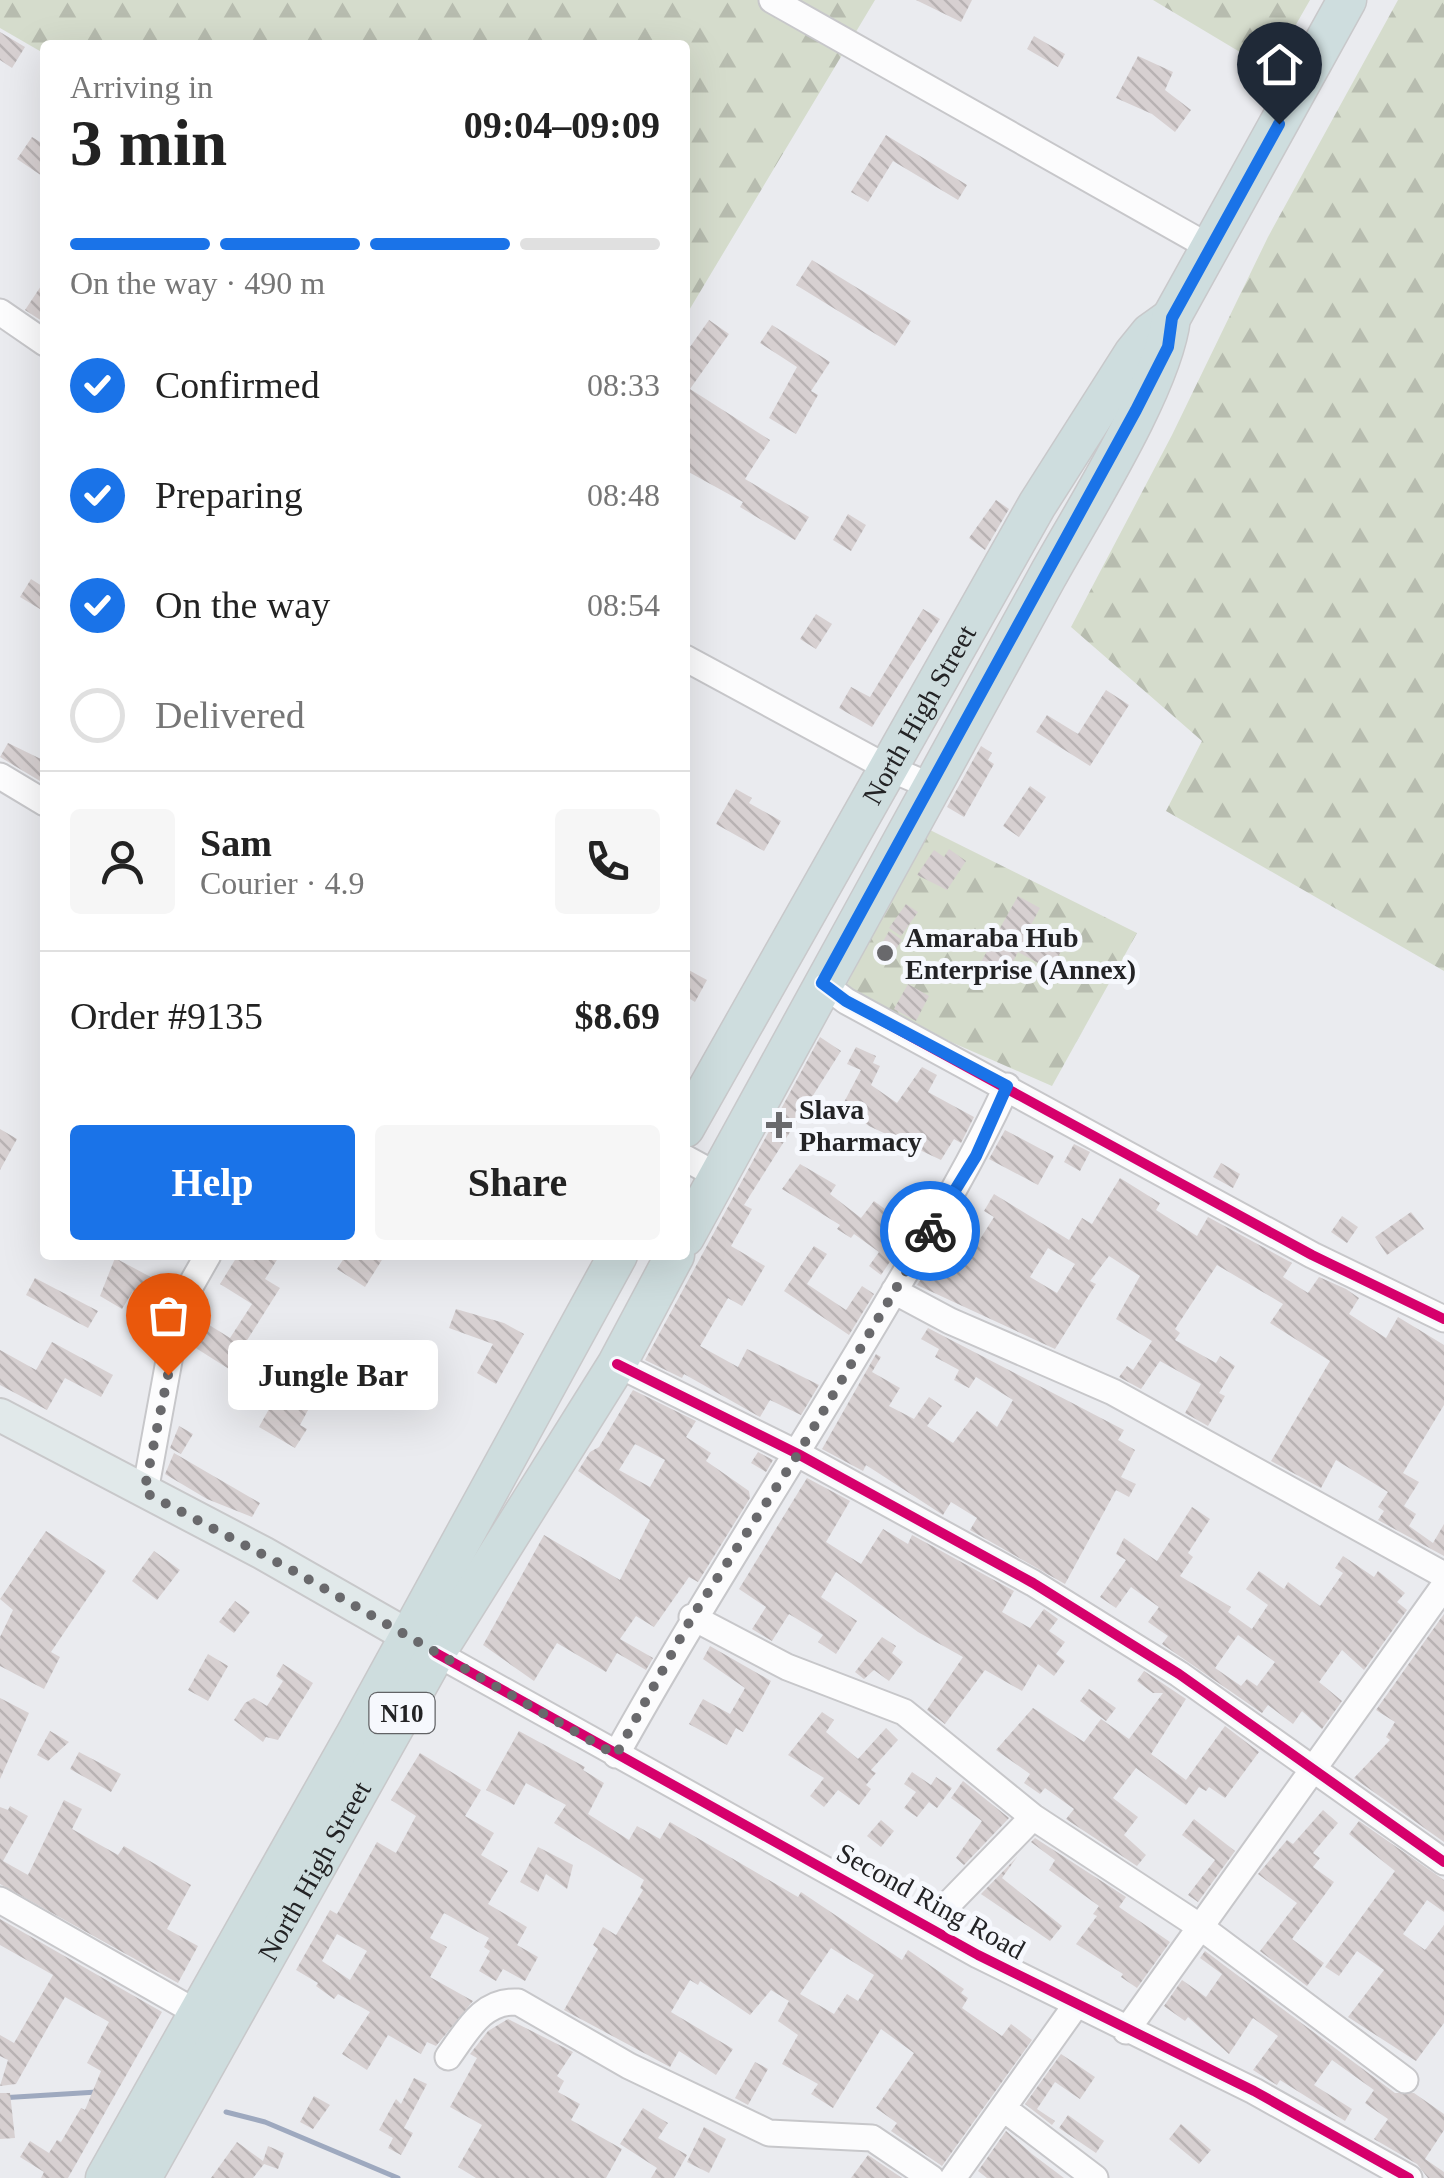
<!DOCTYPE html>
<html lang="en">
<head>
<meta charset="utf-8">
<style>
	:root { --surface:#fff; --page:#f6f6f6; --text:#222; --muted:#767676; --line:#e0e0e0; --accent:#1a73e8 }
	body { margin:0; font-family:"Times New Roman",serif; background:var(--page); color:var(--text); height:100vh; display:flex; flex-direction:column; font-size:38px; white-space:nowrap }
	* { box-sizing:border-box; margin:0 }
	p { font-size:32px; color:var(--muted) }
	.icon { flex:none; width:55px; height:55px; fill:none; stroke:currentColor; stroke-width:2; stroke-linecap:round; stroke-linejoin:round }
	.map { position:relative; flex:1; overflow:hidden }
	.sheet { position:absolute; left:40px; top:40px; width:650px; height:1220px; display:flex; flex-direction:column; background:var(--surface); border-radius:10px; box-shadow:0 10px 40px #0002 }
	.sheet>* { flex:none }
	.pin { position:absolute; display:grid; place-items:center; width:85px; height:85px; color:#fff; margin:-102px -42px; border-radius:50% 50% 50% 0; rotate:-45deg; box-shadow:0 0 10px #0007 }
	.pin .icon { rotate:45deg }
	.courier { position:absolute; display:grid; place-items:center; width:100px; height:100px; margin:-50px; border:8px solid #1a73e8; border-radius:50%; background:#fff; color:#222; box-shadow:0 2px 12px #0007 }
	.bubble { position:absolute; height:70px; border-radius:10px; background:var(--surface); box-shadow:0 10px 40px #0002; font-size:32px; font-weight:800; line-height:70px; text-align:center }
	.head em { font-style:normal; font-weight:800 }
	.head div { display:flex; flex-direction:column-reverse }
	.head { display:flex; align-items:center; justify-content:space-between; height:170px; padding:0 30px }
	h1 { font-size:65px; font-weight:800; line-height:75px }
	.bar { display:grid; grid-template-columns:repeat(4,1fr); gap:15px 10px; align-content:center; height:120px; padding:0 30px }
	.bar i { height:12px; border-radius:8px; background:var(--line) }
	.bar .selected { background:var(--accent) }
	.bar p { grid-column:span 4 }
	.line { display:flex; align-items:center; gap:25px; padding:0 30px; border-top:2px solid var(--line) }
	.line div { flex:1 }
	.round { display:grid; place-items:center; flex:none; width:105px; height:105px; border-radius:10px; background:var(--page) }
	ol { padding:0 30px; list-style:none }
	li { display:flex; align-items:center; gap:30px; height:110px }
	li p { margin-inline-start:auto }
	li .icon { padding:10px; border-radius:50%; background:var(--accent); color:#fff; stroke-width:4 }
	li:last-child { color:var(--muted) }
	li i { width:55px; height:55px; border:5px solid var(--line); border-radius:50% }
	.cta { display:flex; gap:20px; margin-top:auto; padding:20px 30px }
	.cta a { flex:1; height:115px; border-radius:10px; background:var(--accent); color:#fff; font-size:40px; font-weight:800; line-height:115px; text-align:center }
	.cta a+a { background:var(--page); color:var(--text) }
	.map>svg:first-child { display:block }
	.forest { fill:url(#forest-firs) }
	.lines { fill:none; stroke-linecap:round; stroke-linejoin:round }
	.stream { stroke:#9ea9bf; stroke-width:5 }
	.building { fill:url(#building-back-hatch); fill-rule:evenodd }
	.minor-casing { stroke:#c7c7ca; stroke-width:29 }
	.major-casing { stroke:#c8c8ca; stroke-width:36 }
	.highway-casing { stroke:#c8c8ca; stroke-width:41 }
	.minor { stroke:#fcfcfd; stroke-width:25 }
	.major { stroke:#e1e9ea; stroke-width:32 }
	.highway { stroke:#ceddde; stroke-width:38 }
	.cycleway-casing { stroke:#f6f8fd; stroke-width:16 }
	.cycleway { stroke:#d6006c; stroke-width:10 }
	.done { stroke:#69696c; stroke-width:10; stroke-dasharray:0 18 }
	.route { stroke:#1a73e8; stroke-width:12 }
	.poi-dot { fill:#69696c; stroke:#f6f8fd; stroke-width:4 }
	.labels { text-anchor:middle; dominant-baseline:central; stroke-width:10; stroke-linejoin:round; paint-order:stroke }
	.shield { fill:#f6f8fd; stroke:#626366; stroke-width:2.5 }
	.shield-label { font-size:25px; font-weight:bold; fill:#232325 }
	.street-label { font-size:28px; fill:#232325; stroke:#f6f8fd }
	.poi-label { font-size:28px; font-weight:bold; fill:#232325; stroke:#f6f8fd; text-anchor:start }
</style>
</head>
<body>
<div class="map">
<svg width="1444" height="2178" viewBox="0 0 1444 2178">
	<defs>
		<pattern id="forest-firs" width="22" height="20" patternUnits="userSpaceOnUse" patternTransform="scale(2.5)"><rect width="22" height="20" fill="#d5dccc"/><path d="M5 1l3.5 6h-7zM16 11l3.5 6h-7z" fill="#b7bcaf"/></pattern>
		<pattern id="building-back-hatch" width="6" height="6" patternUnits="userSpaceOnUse" patternTransform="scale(2.5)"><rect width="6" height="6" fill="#d7d0d1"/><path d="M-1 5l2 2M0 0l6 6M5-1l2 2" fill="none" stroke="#b8b2b3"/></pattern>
	</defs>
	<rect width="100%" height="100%" fill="#eaebef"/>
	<path class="forest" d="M0,0H875L685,317V45H45V54L0,28Z
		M1153,0H1310L1270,70Z
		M1398,0H1444V971L1166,811L1202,741L1071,627L1172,435L1268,237Z
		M928,829L1137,933L1052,1086L951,1042L846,986Z"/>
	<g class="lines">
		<path class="stream" d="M0,2098L97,2092
			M226,2112L265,2122L398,2178"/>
	</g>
	<path class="building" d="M916,0H972L961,22Z
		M0,32L25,47L12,68L0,60Z
		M1034,36L1065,54L1058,67L1027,49Z
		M1138,56L1173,72L1165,90L1191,110L1175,132L1152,114L1116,98Z
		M1262,59L1278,69L1262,94L1246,84Z
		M886,135L967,185L958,200L893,161L868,202L851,192Z
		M32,137L45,145V178L17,159Z
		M812,260L911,321L895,346L796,285Z
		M45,280V323L25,310Z
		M709,320L729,334L690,389L770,440L745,479L809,517L795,540L740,507L743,502L685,470V354Z
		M772,325L830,362L811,391L818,395L796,434L769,418L797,367L760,343Z
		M996,500L1009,509L985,550L969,538Z
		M848,514L866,525L851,551L833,540Z
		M31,579L45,588V612L20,597Z
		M923,609L940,619L872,727L839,708L851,687L870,697Z
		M816,614L832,624L816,649L800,639Z
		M1106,690L1129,705L1090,766L1036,732L1047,715L1078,734Z
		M8,743L45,761V784L0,757Z
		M981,746L992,753L988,760L994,764L964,817L947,807Z
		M1030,786L1046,797L1019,837L1003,826Z
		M736,789L752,798L749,803L781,821L764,851L716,824Z
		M949,849L966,861L947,890L917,875L934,850L944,857Z
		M1018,896L1040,908L1031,925L1065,944L1051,970L1018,952L1002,982L977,969Z
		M906,904L918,912L901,936L889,928Z
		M889,931L902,940L888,961L876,954Z
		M685,968L707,980L695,1002L685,996Z
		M908,984L929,996L916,1021L894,1009Z
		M820,1037L841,1051L744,1205L752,1209L731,1246L765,1266L742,1306L728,1298L700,1346L738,1367L747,1349L819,1385L801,1415L770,1400L760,1417L684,1374L682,1378L645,1360Z
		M856,1047L876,1056L873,1063L880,1066L871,1085L897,1103L922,1067L937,1075L928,1092L974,1117L961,1143L954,1139L941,1160L869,1126L842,1106L861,1070L847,1064Z
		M0,1129L17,1139L0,1170Z
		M1005,1130L1054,1156L1038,1185L989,1159Z
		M1074,1144L1090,1152L1080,1171L1064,1162Z
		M1221,1163L1240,1174L1233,1188L1213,1177Z
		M800,1164L836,1185L830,1194L861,1218L874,1201L912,1229L881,1275L869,1266L879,1252L854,1234L851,1238L837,1229L840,1225L782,1189Z
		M1120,1178L1160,1203L1156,1210L1197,1236L1208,1217L1292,1263L1283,1277L1308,1293L1319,1277L1346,1289L1359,1298L1349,1314L1386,1338L1398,1317L1444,1345V1405L1403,1473L1419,1482L1404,1506L1416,1514L1409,1526L1433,1543L1444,1524V1556L1378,1520L1384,1511L1378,1507L1388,1492L1336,1460L1321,1488L1271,1461L1330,1361L1270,1323L1283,1304L1217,1265L1175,1329L1180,1333L1175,1340L1216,1363L1220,1356L1235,1366L1219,1393L1225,1396L1208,1426L1185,1413L1201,1384L1160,1361L1141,1389L1119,1377L1127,1366L1133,1370L1152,1341L1116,1319L1140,1276L1109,1256L1090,1281L1096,1284L1055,1349L917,1285L949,1237L975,1247L994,1217L984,1211L994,1194L1069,1240L1082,1218L1092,1224ZM1048,1248L1075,1264L1057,1293L1030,1277Z
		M1411,1212L1424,1229L1387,1255L1375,1237Z
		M1342,1216L1358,1227L1347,1243L1331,1232Z
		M814,1246L827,1254L807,1284L846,1310L862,1286L874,1294L849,1335L784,1291Z
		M238,1255H280L265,1279L280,1288L229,1369L191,1345L206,1323L230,1338L252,1304L220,1284Z
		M346,1255H385L365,1287L337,1269Z
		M115,1258L162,1283L152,1302L133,1291L122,1309L100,1296Z
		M35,1278L98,1311L88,1328L26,1295Z
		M456,1309L504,1323L524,1334L496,1384L477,1373L493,1344L449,1328Z
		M928,1328L1124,1430L1118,1440L1135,1450L1121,1477L1136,1484L1129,1497L1116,1490L1065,1584L970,1530L977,1518L951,1502L943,1515L866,1465L863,1471L822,1449L876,1354L881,1357L872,1372L900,1388L889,1406L914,1419L929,1397L942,1406L927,1426L953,1443L977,1411L997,1427L1013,1400L976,1377L969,1388L954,1380L959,1370L935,1357L939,1349L921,1339Z
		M52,1342L113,1375L101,1397L65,1378L47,1410L0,1385V1350L36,1370Z
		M345,1342L396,1371L375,1406L329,1378L333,1372L329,1369Z
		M284,1382L314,1399L300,1425L307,1429L295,1448L259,1427Z
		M633,1390L696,1421L686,1437L711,1453L706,1461L749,1491L750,1498L698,1582L689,1577L654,1627L636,1616L620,1639L653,1658L646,1670L617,1653L606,1672L557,1643L534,1681L483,1645L544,1535L620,1580L650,1520L578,1471L590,1452L599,1447ZM635,1444L665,1460L650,1487L619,1470Z
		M179,1426L193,1434L181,1454L170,1448Z
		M758,1452L773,1460L766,1472L751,1463Z
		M174,1453L260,1503L252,1517L207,1499L165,1474Z
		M807,1478L850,1501L826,1542L861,1564L883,1529L908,1544L912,1535L1014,1591L1002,1612L1030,1628L1044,1609L1058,1619L1049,1631L1065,1642L1056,1654L1065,1661L1054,1676L1038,1664L1022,1691L985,1670L945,1724L927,1710L963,1657L918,1632L836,1572L821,1597L857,1621L836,1654L818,1642L823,1635L789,1614L772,1641L752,1629L766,1607L739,1589Z
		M1192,1507L1210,1519L1188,1553L1193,1557L1180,1576L1231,1607L1228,1612L1252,1629L1268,1605L1246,1589L1259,1571L1284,1589L1288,1582L1320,1606L1343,1573L1335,1568L1343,1556L1374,1577L1378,1571L1405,1593L1397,1602L1407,1610L1364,1670L1342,1650L1319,1682L1342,1701L1322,1729L1302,1711L1293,1724L1268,1705L1262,1713L1162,1644L1168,1636L1148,1622L1159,1607L1131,1587L1116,1608L1100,1597L1126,1560L1116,1554L1124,1538L1157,1561ZM1238,1635L1275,1662L1257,1686L1247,1679L1241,1686L1215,1668Z
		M46,1531L106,1571L51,1652L60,1657L44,1689L0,1666V1637L13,1610L0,1599Z
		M154,1551L180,1570L157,1600L132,1581Z
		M235,1601L250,1612L234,1633L219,1622Z
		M1444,1614V1842L1354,1778L1390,1740L1386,1737L1395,1722L1376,1710Z
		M882,1637L896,1646L892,1653L903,1662L889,1681L874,1670L864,1679L855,1672Z
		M710,1646L771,1681L743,1732L736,1728L727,1745L689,1724L703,1699L730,1714L745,1688L703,1659Z
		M208,1654L228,1666L208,1701L188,1690Z
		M283,1664L313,1683L278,1740L266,1737L263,1742L234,1720L245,1703L254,1698L267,1706L283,1681L276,1676Z
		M1144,1671L1186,1699L1151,1754L1186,1780L1225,1726L1259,1752L1225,1798L1209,1787L1206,1791L1199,1787L1186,1805L1136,1768L1113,1798L1138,1817L1124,1835L1146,1855L1137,1866L1066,1819L1074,1809L1045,1788L1040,1794L1024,1783L1030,1774L996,1750L1033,1708L1084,1742L1101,1719L1129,1739L1163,1693H1153L1137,1681Z
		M1089,1689L1116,1708L1106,1721L1080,1701Z
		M0,1698L29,1713L0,1779Z
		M822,1712L834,1720L826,1732L858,1759L886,1728L898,1740L871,1770L876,1773L866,1785L871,1789L859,1805L838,1790L824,1807L810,1796L824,1778L788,1755Z
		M50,1731L69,1742L48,1761L37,1755Z
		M519,1731L585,1767L583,1770L604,1783L588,1814L629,1840L637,1826L660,1839L670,1822L798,1897L801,1892L902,1960L908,1950L964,1989L961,1993L968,1998L962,2008L1002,2036L1011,2024L1032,2040L942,2166L891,2131L897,2123L876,2108L914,2053L881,2029L833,2108L811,2094L818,2084L782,2064L798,2035L778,2021L789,2001L771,1990L750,2015L700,1981L698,1985L690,1980L671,2012L733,2049L716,2075L679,2051L670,2067L564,2010L598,1949L593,1945L603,1927L616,1935L643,1890L640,1888L644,1880L554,1823L566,1805L526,1783L514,1805L486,1790ZM831,1948L874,1975L858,2001L847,1994L834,2014L800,1994Z
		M79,1752L121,1774L111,1792L70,1769Z
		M420,1753L481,1790L465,1816L494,1833L481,1855L508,1871L488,1904L527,1927L517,1945L538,1957L525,1981L503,1969L496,1981L479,1971L490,1951L484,1947L489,1938L444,1913L430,1938L447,1947L430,1977L473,2001L436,2046L427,2042L421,2054L388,2035L367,2070L342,2054L370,2012L338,1994L334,1999L316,1986L318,1983L296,1970L330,1910L337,1914L377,1842L396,1853L416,1816L391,1800ZM337,1934L367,1951L350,1980L322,1961Z
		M912,1772L931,1785L936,1777L952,1788L937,1808L929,1802L917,1817L904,1808L916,1792L904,1784Z
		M963,1781L1009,1818L964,1865L956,1858L982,1821L951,1798Z
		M64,1800L82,1809L72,1829L118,1855L124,1846L191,1885L167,1929L198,1946L178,1983L0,1884V1807L8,1810L10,1806L28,1816L3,1861L28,1875Z
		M1323,1810L1338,1823L1313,1853L1320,1858L1313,1867L1334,1882L1292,1939L1324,1963L1307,1986L1260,1951L1297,1903L1258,1874L1287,1840L1293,1844Z
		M1194,1819L1235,1851L1198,1902L1188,1895L1215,1860L1182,1835Z
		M881,1820L894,1831L881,1847L867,1836Z
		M1359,1821L1444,1880V1912L1427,1900L1403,1934L1425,1950L1444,1925V2023L1416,2061L1348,2017L1384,1970L1357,1951L1339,1976L1325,1967L1395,1871L1349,1834Z
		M1035,1838L1126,1897L1119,1907L1170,1942L1137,1988L1121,1977L1123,1974L1076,1944L1097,1916L1093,1914L1099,1906L1049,1870L1055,1860L1031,1842Z
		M538,1847L573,1865L567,1889L546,1874L538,1892L520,1882Z
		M1017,1857L1002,1878L1062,1926L1050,1941L981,1894Z
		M0,1919L162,2012L68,2178H41L44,2172L20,2157L30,2141L49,2153L57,2140L61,2142L81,2108L85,2110L101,2071L87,2063L109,2022L65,1997L16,2084L0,2086L8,2060L0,2056V2035L14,2043L53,1975L0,1945Z
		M1205,1951L1395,2093H1414L1444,2114V2130L1425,2159L1444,2172V2178H1428L1417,2164L1374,2139L1388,2119L1365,2103L1374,2090L1332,2060L1314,2085L1352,2109L1345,2121L1280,2080L1277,2085L1253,2070L1278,2036L1253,2018L1229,2054L1188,2017L1185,2021L1164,2006L1182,1980L1206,1997L1222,1974L1200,1958Z
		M508,2019L573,2052L557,2076L564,2081L558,2092L580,2104L571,2120L622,2149L606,2178H476L458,2167L482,2125L450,2107L477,2058L470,2054L488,2031Z
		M1061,2054L1095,2077L1080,2099L1055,2082L1037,2109L1055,2121L1052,2125L1025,2104Z
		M755,2062L768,2069L748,2105L735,2098Z
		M414,2078L427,2084L404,2128L413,2133L401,2155L388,2148L393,2138L379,2130L396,2099L401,2104Z
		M0,2093H10L15,2138L0,2139Z
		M314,2096L330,2105L313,2129L300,2122Z
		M643,2108L668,2123L658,2138L687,2155L674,2178H651L657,2168L620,2144Z
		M1068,2115L1104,2141L1096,2153L1059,2128Z
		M1181,2124L1211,2150L1199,2164L1169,2139Z
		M704,2127L726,2139L709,2173L687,2162Z
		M1006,2131L1032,2154L1064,2178H987L978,2171Z
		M237,2142L263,2161L268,2146L284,2153L278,2169L264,2164L253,2178H211Z
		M868,2155L902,2178H851Z"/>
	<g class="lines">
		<defs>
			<path id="minor" d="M772,0L1211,248
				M0,312L45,343
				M685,658L886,767L933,787
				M0,776L45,803
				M822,983L846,1001L1312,1255L1444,1319
				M685,1158L718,1176
				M894,1291L950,1321L1113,1392L1444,1575
				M617,1364L798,1454L1033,1583L1179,1674L1444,1862
				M145,1492L179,1306L208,1255
				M692,1617L787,1667L904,1712L1033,1817L1202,1928L1405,2080
				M436,1653L978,1955L1254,2091L1409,2178
				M616,1755C701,1602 797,1456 886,1305C929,1233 972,1162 1007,1086
				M0,1900L199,2014
				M928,1925L1033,1817
				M1126,2031L1444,1586
				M448,2057C467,2031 482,2000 518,2002L629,2066L769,2133L872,2138L931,2178
				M1003,2108L1095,2178
				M953,2178L1076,2005"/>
			<path id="major" d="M0,1415L263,1553L431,1649"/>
			<g id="highway">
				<path id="s1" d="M685,1128L1037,505L1133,354L1150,333L1171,318"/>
				<path d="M685,1237C804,1016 928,798 1047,577C1083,512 1163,387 1171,318L1347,0"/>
				<path d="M105,2178L356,1733L618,1255"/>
				<path id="s2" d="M142,2178L436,1653L617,1364L675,1255"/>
			</g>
		</defs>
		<use href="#minor" class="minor-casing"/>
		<use href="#major" class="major-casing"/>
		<use href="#highway" class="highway-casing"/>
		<use href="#minor" class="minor"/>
		<use href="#major" class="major"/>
		<use href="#highway" class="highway"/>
		<defs>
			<path id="cycleway" d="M822,983L846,1001L1312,1255L1444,1319
				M617,1364L798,1454L1033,1583L1179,1674L1444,1862
				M436,1653L978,1955L1254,2091L1409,2178"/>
		</defs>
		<use href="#cycleway" class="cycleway-casing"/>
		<use href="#cycleway" class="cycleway"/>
	</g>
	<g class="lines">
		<path class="done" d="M168,1375L144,1492L292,1570L616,1755L692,1617L798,1454L930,1231"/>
		<path class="route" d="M930,1231L976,1156L1007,1086L846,1001L822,983L1136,410L1168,347L1172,318L1279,124"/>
	</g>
	<g class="poi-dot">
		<circle cx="885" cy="953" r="10"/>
		<path d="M774 1110h10v10h10v10h-10v10h-10v-10h-10v-10h10z"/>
	</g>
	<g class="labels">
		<rect class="shield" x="369.5" y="1693" width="65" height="40" rx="8"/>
		<g class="shield-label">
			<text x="402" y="1713">N10</text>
		</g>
		<g class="street-label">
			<text stroke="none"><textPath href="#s1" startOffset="475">North High Street</textPath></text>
			<text stroke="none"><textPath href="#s2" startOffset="352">North High Street</textPath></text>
			<text transform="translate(931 1901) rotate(29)">Second Ring Road</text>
		</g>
		<g class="poi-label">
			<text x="905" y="937">Amaraba Hub<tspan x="905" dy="32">Enterprise (Annex)</tspan></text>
			<text x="799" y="1109">Slava<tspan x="799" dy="32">Pharmacy</tspan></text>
		</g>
	</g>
</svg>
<div class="pin" style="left:168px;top:1375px;background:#ea580c"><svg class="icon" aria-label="bag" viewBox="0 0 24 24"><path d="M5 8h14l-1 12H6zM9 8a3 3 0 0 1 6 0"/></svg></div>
<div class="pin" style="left:1279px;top:124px;background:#1f2937"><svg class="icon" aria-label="home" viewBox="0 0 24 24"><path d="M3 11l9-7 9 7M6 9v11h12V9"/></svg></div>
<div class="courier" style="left:930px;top:1231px"><svg class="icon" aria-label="bike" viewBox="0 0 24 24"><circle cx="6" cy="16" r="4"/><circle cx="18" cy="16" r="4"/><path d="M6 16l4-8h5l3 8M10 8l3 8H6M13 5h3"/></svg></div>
<div class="bubble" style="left:228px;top:1340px;width:210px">Jungle Bar</div>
<section class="sheet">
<div class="head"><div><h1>3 min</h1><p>Arriving in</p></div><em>09:04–09:09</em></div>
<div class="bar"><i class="selected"></i><i class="selected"></i><i class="selected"></i><i></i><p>On the way · 490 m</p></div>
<ol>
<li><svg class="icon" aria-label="check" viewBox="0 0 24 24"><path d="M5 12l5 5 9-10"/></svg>Confirmed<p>08:33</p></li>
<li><svg class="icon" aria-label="check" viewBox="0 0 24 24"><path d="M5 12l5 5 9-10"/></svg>Preparing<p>08:48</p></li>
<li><svg class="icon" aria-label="check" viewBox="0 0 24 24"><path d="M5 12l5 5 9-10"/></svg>On the way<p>08:54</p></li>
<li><i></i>Delivered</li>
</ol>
<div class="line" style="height:180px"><a class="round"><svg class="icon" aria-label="person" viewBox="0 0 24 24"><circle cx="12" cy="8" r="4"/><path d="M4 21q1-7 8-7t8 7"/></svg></a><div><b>Sam</b><p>Courier · 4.9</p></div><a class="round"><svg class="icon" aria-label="phone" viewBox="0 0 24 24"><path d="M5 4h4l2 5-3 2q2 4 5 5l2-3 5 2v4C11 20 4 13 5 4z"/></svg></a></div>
<div class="line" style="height:130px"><div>Order #9135</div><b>$8.69</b></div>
<div class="cta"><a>Help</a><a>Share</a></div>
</section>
</div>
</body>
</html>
